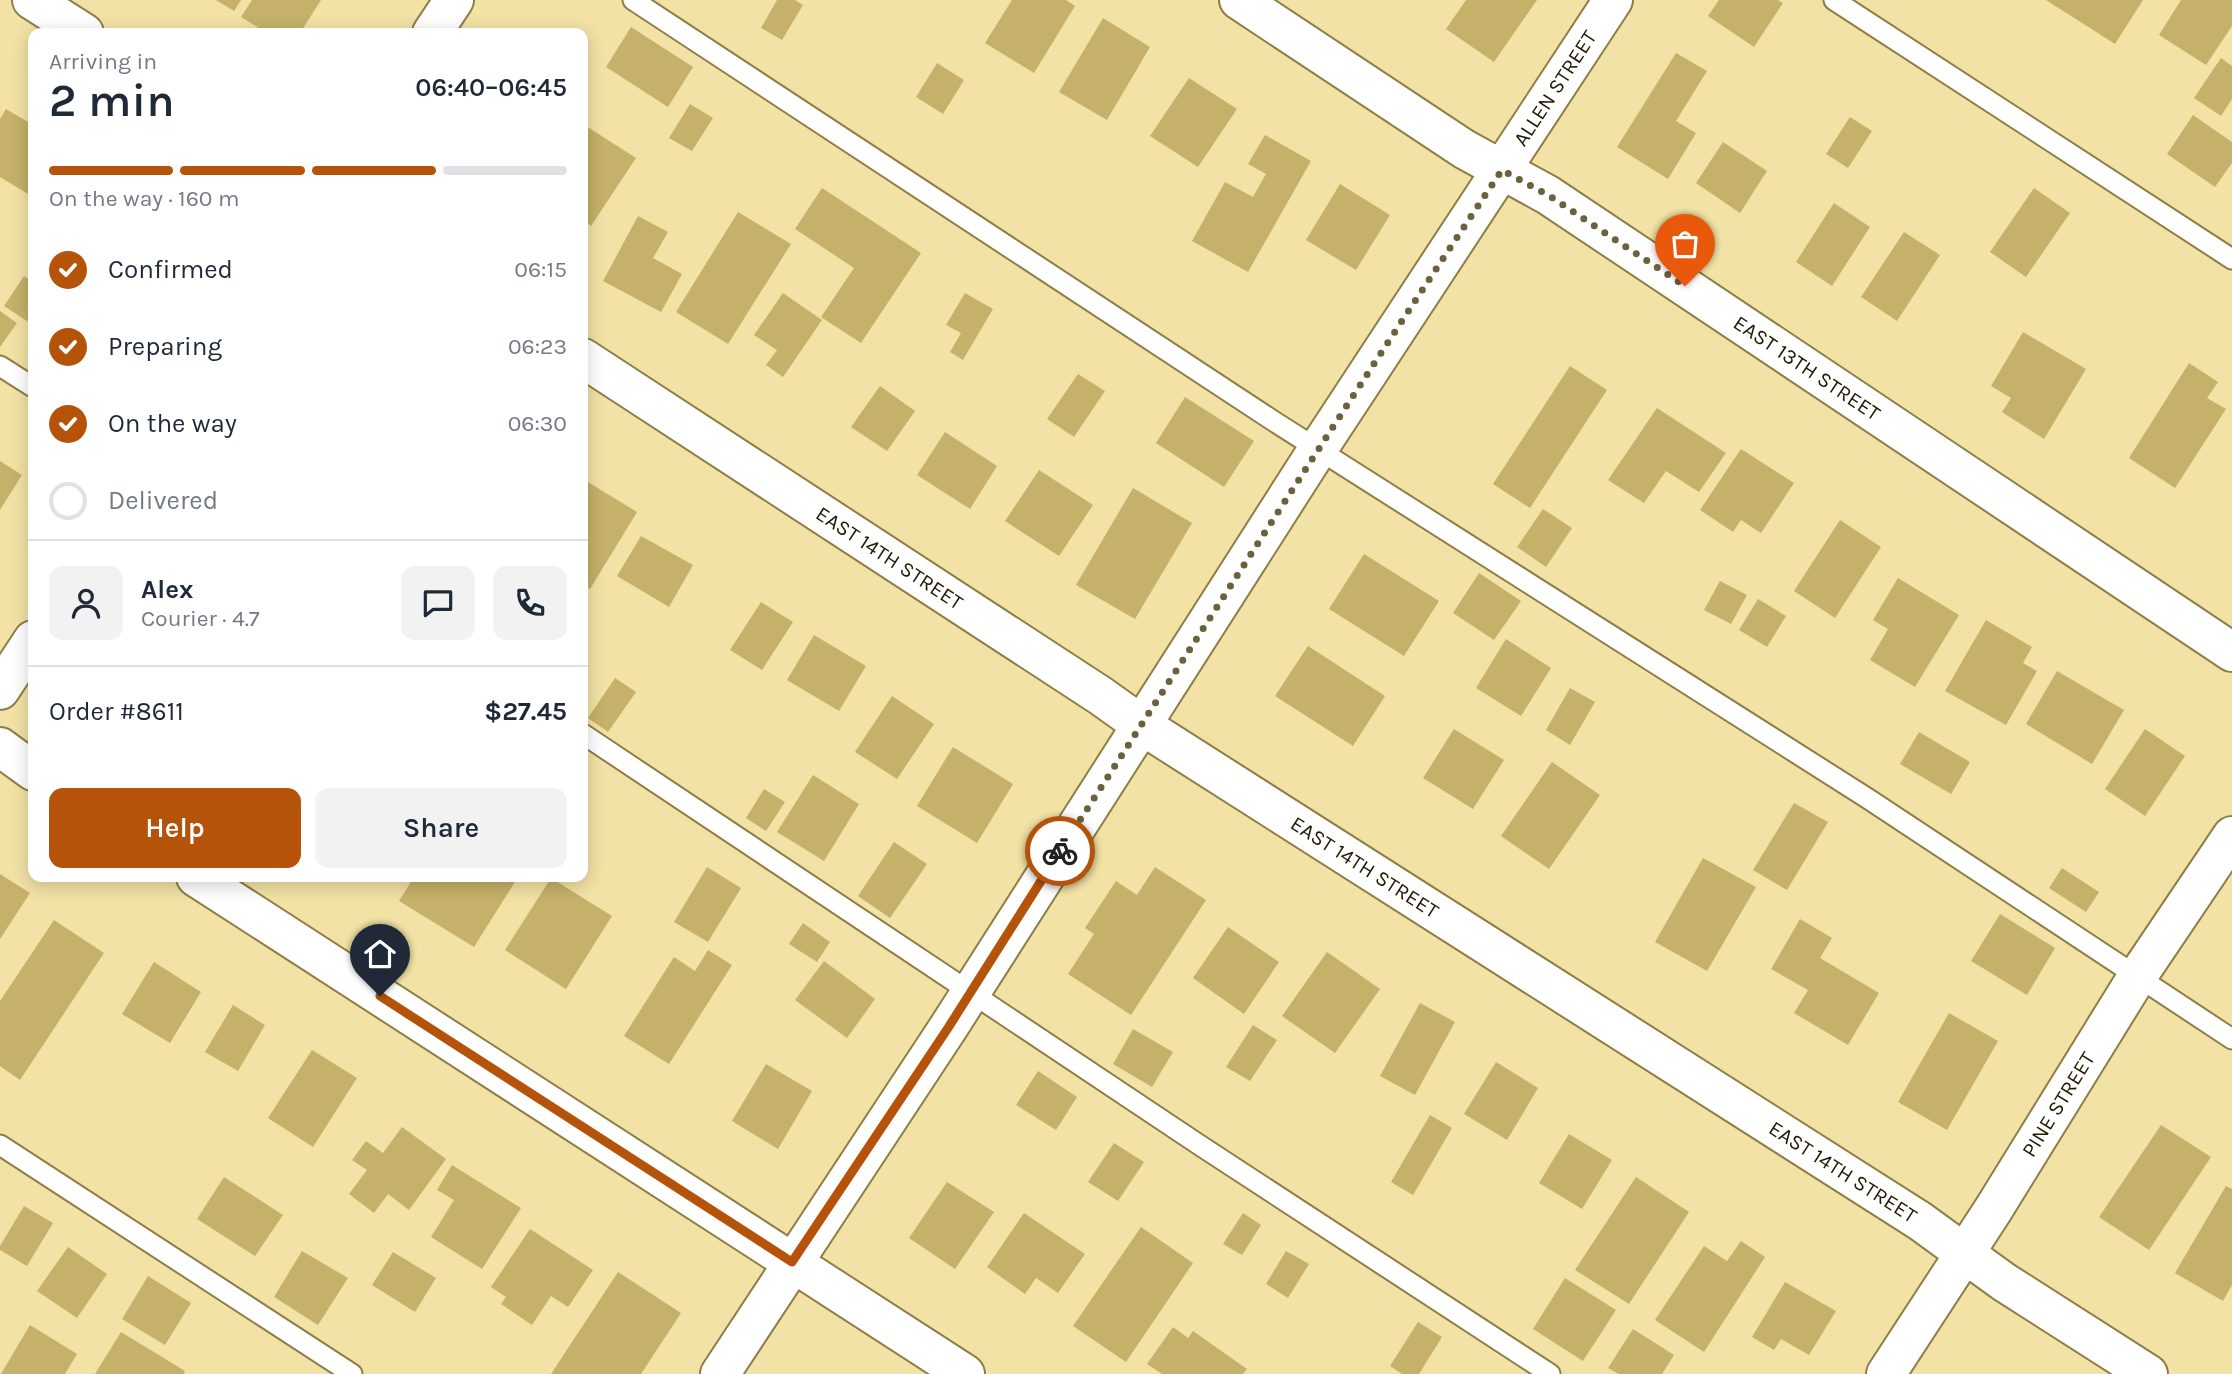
<!DOCTYPE html>
<html lang="en">
<head>
<meta charset="utf-8">
<style>
	:root { --surface:#fff; --page:#f2f2f3; --text:#1f2937; --muted:#747a83; --line:#e0e1e3; --accent:#b45309 }
	body { margin:0; font-family:Karla,sans-serif; background:var(--page); color:var(--text); height:100vh; display:flex; flex-direction:column; font-size:26px; white-space:nowrap }
	* { box-sizing:border-box; margin:0 }
	p { font-size:23px; color:var(--muted) }
	.icon { flex:none; width:38px; height:38px; fill:none; stroke:currentColor; stroke-width:2; stroke-linecap:round; stroke-linejoin:round }
	.map { position:relative; flex:1; overflow:hidden }
	.panel { position:absolute; left:28px; top:28px; width:560px; height:854px; display:flex; flex-direction:column; background:var(--surface); border-radius:14px; box-shadow:0 4px 18px #0003 }
	.panel>* { flex:none }
	.pin { position:absolute; display:grid; place-items:center; width:60px; height:60px; color:#fff; margin:-72px -30px; border-radius:50% 50% 50% 0; rotate:-45deg; box-shadow:0 0 7px #0007 }
	.pin .icon { rotate:45deg }
	.courier { position:absolute; display:grid; place-items:center; width:70px; height:70px; margin:-35px; border:5px solid #b45309; border-radius:50%; background:#fff; color:#222; box-shadow:0 2px 9px #0007 }
	.head em { font-style:normal; font-weight:600 }
	.head div { display:flex; flex-direction:column-reverse }
	.head { display:flex; align-items:center; justify-content:space-between; height:119px; padding:0 21px }
	h1 { font-size:46px; font-weight:600; line-height:52px }
	.bar { display:grid; grid-template-columns:repeat(4,1fr); gap:10px 7px; align-content:center; height:84px; padding:0 21px }
	.bar i { height:9px; border-radius:5px; background:var(--line) }
	.bar .active { background:var(--accent) }
	.bar p { grid-column:span 4 }
	.line { display:flex; align-items:center; gap:18px; padding:0 21px; border-top:2px solid var(--line) }
	.line div { flex:1 }
	.round { display:grid; place-items:center; flex:none; width:74px; height:74px; border-radius:14px; background:var(--page) }
	ol { padding:0 21px; list-style:none }
	li { display:flex; align-items:center; gap:21px; height:77px }
	li p { margin-inline-start:auto }
	li .icon { padding:7px; border-radius:50%; background:var(--accent); color:#fff; stroke-width:4 }
	li:last-child { color:var(--muted) }
	li i { width:38px; height:38px; border:4px solid var(--line); border-radius:50% }
	.cta { display:flex; gap:14px; margin-top:auto; padding:14px 21px }
	.cta a { flex:1; height:80px; border-radius:14px; background:var(--accent); color:#fff; font-size:28px; font-weight:600; line-height:80px; text-align:center }
	.cta a+a { background:var(--page); color:var(--text) }
	.map>svg:first-child { display:block }
	.building { fill:#c5b169 }
	.lines { fill:none; stroke-linecap:round; stroke-linejoin:round }
	.service-casing { stroke:#8e7e45; stroke-width:23 }
	.minor-casing { stroke:#8e7e45; stroke-width:42 }
	.tertiary-casing { stroke:#8e7e45; stroke-width:42 }
	.service { stroke:#fff; stroke-width:19 }
	.minor { stroke:#fff; stroke-width:38 }
	.tertiary { stroke:#fff; stroke-width:38 }
	.done { stroke:#6b613c; stroke-width:7; stroke-dasharray:0 12.6 }
	.route { stroke:#b45309; stroke-width:9 }
	.labels { text-anchor:middle; dominant-baseline:central; stroke-width:6; stroke-linejoin:round; paint-order:stroke }
	.street-label { font-size:21px; fill:#221b04; stroke:#fcefbf }
</style>
</head>
<body>
<div class="map">
<svg width="2232" height="1374" viewBox="0 0 2232 1374">
	<rect width="100%" height="100%" fill="#f2e2a5"/>
	<path class="building" d="M216,0H241L234,11Z
		M252,0H321L300,33H267L241,17Z
		M777,0H795L803,5L782,40L761,28Z
		M1012,0H1066L1075,6L1034,73L985,43Z
		M1466,0H1537L1494,62L1446,29Z
		M1719,0H1778L1783,3L1754,47L1708,16Z
		M2046,0H2143L2115,44Z
		M2181,0H2232V26L2206,65L2159,35Z
		M1103,18L1150,47L1107,120L1059,92Z
		M631,27L693,67L668,107L606,67Z
		M1676,53L1707,71L1676,121L1696,133L1668,179L1617,147Z
		M2221,58L2232,66V99L2221,116L2194,98Z
		M937,63L964,80L943,114L916,97Z
		M1189,78L1237,109L1198,167L1150,136Z
		M690,104L713,118L692,151L669,138Z
		M6,109L33,125V197L0,177V119Z
		M2193,115L2232,142V163L2215,187L2167,154Z
		M1850,117L1872,131L1848,168L1826,154Z
		M583,124L636,158L591,226L583,220Z
		M1265,135L1311,161L1248,272L1192,241L1225,182L1253,197L1266,174L1248,164Z
		M1723,142L1767,171L1740,213L1696,183Z
		M1340,184L1390,215L1356,270L1306,240Z
		M822,188L921,253L861,343L821,317L854,268L795,229Z
		M2034,188L2070,213L2026,277L1990,252Z
		M1834,203L1870,227L1832,286L1796,262Z
		M738,212L791,244L728,344L676,312Z
		M638,216L668,232L653,258L682,274L661,312L603,281Z
		M1904,232L1940,255L1897,321L1861,297Z
		M24,276L33,282V325L4,306Z
		M783,293L822,320L783,377L766,365L777,350L754,335Z
		M965,293L993,309L963,360L950,352L961,333L946,325Z
		M0,311L17,323L0,347Z
		M2023,332L2086,369L2044,439L2002,412L2011,398L1991,386Z
		M2189,363L2218,382L2207,398L2226,409L2175,488L2129,458Z
		M1570,366L1607,390L1530,508L1493,484Z
		M1078,374L1105,391L1074,437L1047,419Z
		M880,386L915,411L887,451L851,427Z
		M1185,397L1254,441L1224,487L1156,443Z
		M1657,408L1726,453L1699,492L1666,471L1644,503L1608,480Z
		M945,432L997,466L970,509L917,475Z
		M1741,449L1794,483L1761,533L1741,520L1733,532L1700,510Z
		M0,461L22,475L0,510Z
		M1039,470L1093,505L1059,556L1005,521Z
		M583,479L637,512L590,589L583,584Z
		M1133,488L1192,523L1135,619L1076,585Z
		M1543,509L1572,528L1546,567L1517,547Z
		M1840,520L1881,547L1835,618L1794,591Z
		M641,536L693,565L669,607L617,576Z
		M1364,554L1439,601L1404,656L1329,609Z
		M1479,573L1521,601L1494,640L1453,613Z
		M1898,578L1959,615L1915,687L1870,660L1888,629L1873,620Z
		M1720,581L1747,595L1731,624L1704,610Z
		M1758,599L1786,616L1767,647L1739,630Z
		M761,602L793,622L762,670L730,650Z
		M1986,620L2032,647L2023,663L2037,671L2006,725L1945,691Z
		M814,635L866,666L839,711L787,680Z
		M1506,639L1551,668L1521,716L1476,688Z
		M1308,646L1385,696L1353,746L1275,696Z
		M2057,671L2124,710L2092,764L2026,724Z
		M615,678L636,692L608,732L588,718Z
		M1570,688L1595,702L1570,745L1546,730Z
		M892,696L934,724L897,779L855,752Z
		M1454,729L1504,760L1473,809L1423,778Z
		M2145,729L2185,756L2145,816L2105,789Z
		M1919,732L1970,762L1951,794L1900,764Z
		M953,747L1013,784L977,843L917,806Z
		M1552,762L1600,795L1549,869L1501,836Z
		M813,775L859,804L824,861L777,832Z
		M764,789L785,802L766,831L746,818Z
		M1794,803L1828,822L1787,890L1753,870Z
		M894,842L927,864L890,918L858,896Z
		M1703,858L1756,887L1707,971L1655,942Z
		M707,867L741,888L708,942L674,922Z
		M1155,867L1206,900L1131,1015L1068,974L1094,934L1085,928L1116,881L1137,895Z
		M2062,868L2099,892L2086,912L2049,888Z
		M0,874L30,893L0,939Z
		M414,877H518L474,947L399,901Z
		M551,878L612,916L566,989L505,950Z
		M2000,914L2055,948L2027,995L1971,961Z
		M1800,919L1832,938L1820,958L1879,993L1848,1045L1794,1013L1808,990L1771,969Z
		M54,920L104,953L20,1080L0,1066V1001Z
		M803,923L830,942L817,962L789,944Z
		M1228,927L1279,962L1244,1014L1193,978Z
		M708,950L732,965L669,1064L624,1036L674,957L695,971Z
		M1327,952L1380,989L1335,1053L1282,1016Z
		M824,961L875,999L847,1038L795,1000Z
		M154,962L201,992L170,1043L122,1014Z
		M1420,1003L1455,1022L1415,1095L1380,1076Z
		M233,1005L265,1025L238,1071L205,1052Z
		M1949,1013L1998,1041L1947,1130L1898,1102Z
		M1253,1025L1277,1040L1250,1081L1226,1067Z
		M1133,1029L1173,1052L1152,1087L1113,1064Z
		M312,1050L357,1078L313,1147L268,1118Z
		M1496,1062L1538,1088L1507,1140L1464,1114Z
		M766,1064L812,1091L778,1149L732,1121Z
		M1038,1071L1077,1097L1056,1130L1016,1105Z
		M1430,1115L1452,1128L1413,1195L1391,1182Z
		M2161,1125L2211,1157L2149,1250L2099,1217Z
		M402,1127L446,1159L409,1210L388,1194L374,1213L349,1194L367,1170L352,1160L366,1141L383,1153Z
		M1569,1134L1612,1160L1582,1209L1539,1183Z
		M1114,1143L1144,1162L1118,1201L1088,1182Z
		M452,1165L521,1208L482,1269L431,1237L454,1200L437,1190Z
		M224,1177L283,1215L255,1256L197,1219Z
		M1636,1177L1689,1212L1629,1304L1575,1270Z
		M947,1182L994,1212L955,1269L909,1238Z
		M2226,1186L2232,1189V1285L2223,1301L2175,1273Z
		M24,1206L53,1223L27,1266L0,1250V1246Z
		M1024,1213L1085,1254L1058,1293L1036,1278L1025,1294L987,1267Z
		M1243,1213L1261,1225L1242,1255L1223,1244Z
		M1141,1227L1193,1263L1126,1362L1073,1326Z
		M530,1229L593,1270L568,1307L551,1296L532,1325L501,1304L506,1297L491,1287Z
		M1741,1241L1765,1257L1704,1352L1655,1320L1704,1246L1727,1261Z
		M68,1247L107,1274L77,1318L37,1291Z
		M302,1251L348,1278L318,1325L274,1297Z
		M1286,1251L1309,1264L1288,1298L1266,1284Z
		M393,1252L436,1278L415,1312L372,1285Z
		M618,1272L681,1313L641,1374H551Z
		M148,1276L191,1303L165,1345L122,1319Z
		M1565,1278L1616,1310L1583,1361L1533,1329Z
		M1785,1282L1836,1311L1809,1355L1781,1339L1774,1350L1752,1337Z
		M1418,1322L1442,1337L1419,1374H1402L1390,1366Z
		M30,1325L77,1354L65,1374H1Z
		M1173,1327L1188,1338L1193,1331L1247,1369L1243,1374H1162L1147,1364Z
		M1633,1329L1674,1355L1662,1374H1619L1608,1368Z
		M121,1332L185,1371L184,1374H95Z"/>
	<g class="lines">
		<defs>
			<path id="service" d="M633,0L1275,422L1867,798L2232,1039
				M1834,0L2232,259
				M0,366L33,387
				M583,734L1201,1146L1550,1374
				M0,1145L352,1374"/>
			<g id="minor">
				<path d="M32,0L84,33"/>
				<path d="M432,33L454,0"/>
				<path id="s1" d="M583,358L1101,696L1143,726L1920,1221L2004,1282L2148,1374"/>
				<path d="M0,690L33,640"/>
				<path d="M0,747L33,771"/>
				<path d="M196,877L965,1374"/>
				<path id="s2" d="M720,1374L948,1028L1318,449L1613,0"/>
				<path id="s3" d="M1886,1374L1993,1210L2137,977L2232,836"/>
			</g>
			<g id="tertiary">
				<path id="s4" d="M1239,0L1464,149L1548,195L2232,652"/>
			</g>
		</defs>
		<use href="#service" class="service-casing"/>
		<use href="#minor" class="minor-casing"/>
		<use href="#tertiary" class="tertiary-casing"/>
		<use href="#service" class="service"/>
		<use href="#minor" class="minor"/>
		<use href="#tertiary" class="tertiary"/>
	</g>
	<g class="lines">
		<path class="done" d="M1060,851C1207,624 1351,395 1502,170L1548,195L1685,286"/>
		<path class="route" d="M380,996L792,1262L948,1028L1060,851"/>
	</g>
	<g class="labels">
		<g class="street-label">
			<text stroke="none"><textPath href="#s2" startOffset="1533">ALLEN STREET</textPath></text>
			<text stroke="none"><textPath href="#s4" startOffset="677">EAST 13TH STREET</textPath></text>
			<text stroke="none"><textPath href="#s1" startOffset="366">EAST 14TH STREET</textPath></text>
			<text stroke="none"><textPath href="#s1" startOffset="933">EAST 14TH STREET</textPath></text>
			<text stroke="none"><textPath href="#s3" startOffset="320">PINE STREET</textPath></text>
			<text stroke="none"><textPath href="#s1" startOffset="1500">EAST 14TH STREET</textPath></text>
		</g>
	</g>
</svg>
<div class="pin" style="left:1685px;top:286px;background:#ea580c"><svg class="icon" aria-label="bag" viewBox="0 0 24 24"><path d="M5 8h14l-1 12H6zM9 8a3 3 0 0 1 6 0"/></svg></div>
<div class="pin" style="left:380px;top:996px;background:#1f2937"><svg class="icon" aria-label="home" viewBox="0 0 24 24"><path d="M3 11l9-7 9 7M6 9v11h12V9"/></svg></div>
<div class="courier" style="left:1060px;top:851px"><svg class="icon" aria-label="bike" viewBox="0 0 24 24"><circle cx="6" cy="16" r="4"/><circle cx="18" cy="16" r="4"/><path d="M6 16l4-8h5l3 8M10 8l3 8H6M13 5h3"/></svg></div>
<section class="panel">
<div class="head"><div><h1>2 min</h1><p>Arriving in</p></div><em>06:40–06:45</em></div>
<div class="bar"><i class="active"></i><i class="active"></i><i class="active"></i><i></i><p>On the way · 160 m</p></div>
<ol>
<li><svg class="icon" aria-label="check" viewBox="0 0 24 24"><path d="M5 12l5 5 9-10"/></svg>Confirmed<p>06:15</p></li>
<li><svg class="icon" aria-label="check" viewBox="0 0 24 24"><path d="M5 12l5 5 9-10"/></svg>Preparing<p>06:23</p></li>
<li><svg class="icon" aria-label="check" viewBox="0 0 24 24"><path d="M5 12l5 5 9-10"/></svg>On the way<p>06:30</p></li>
<li><i></i>Delivered</li>
</ol>
<div class="line" style="height:126px"><a class="round"><svg class="icon" aria-label="person" viewBox="0 0 24 24"><circle cx="12" cy="8" r="4"/><path d="M4 21q1-7 8-7t8 7"/></svg></a><div><b>Alex</b><p>Courier · 4.7</p></div><a class="round"><svg class="icon" aria-label="chat" viewBox="0 0 24 24"><path d="M4 5h16v11H9l-5 4z"/></svg></a><a class="round"><svg class="icon" aria-label="phone" viewBox="0 0 24 24"><path d="M5 4h4l2 5-3 2q2 4 5 5l2-3 5 2v4C11 20 4 13 5 4z"/></svg></a></div>
<div class="line" style="height:91px"><div>Order #8611</div><b>$27.45</b></div>
<div class="cta"><a>Help</a><a>Share</a></div>
</section>
</div>
</body>
</html>
